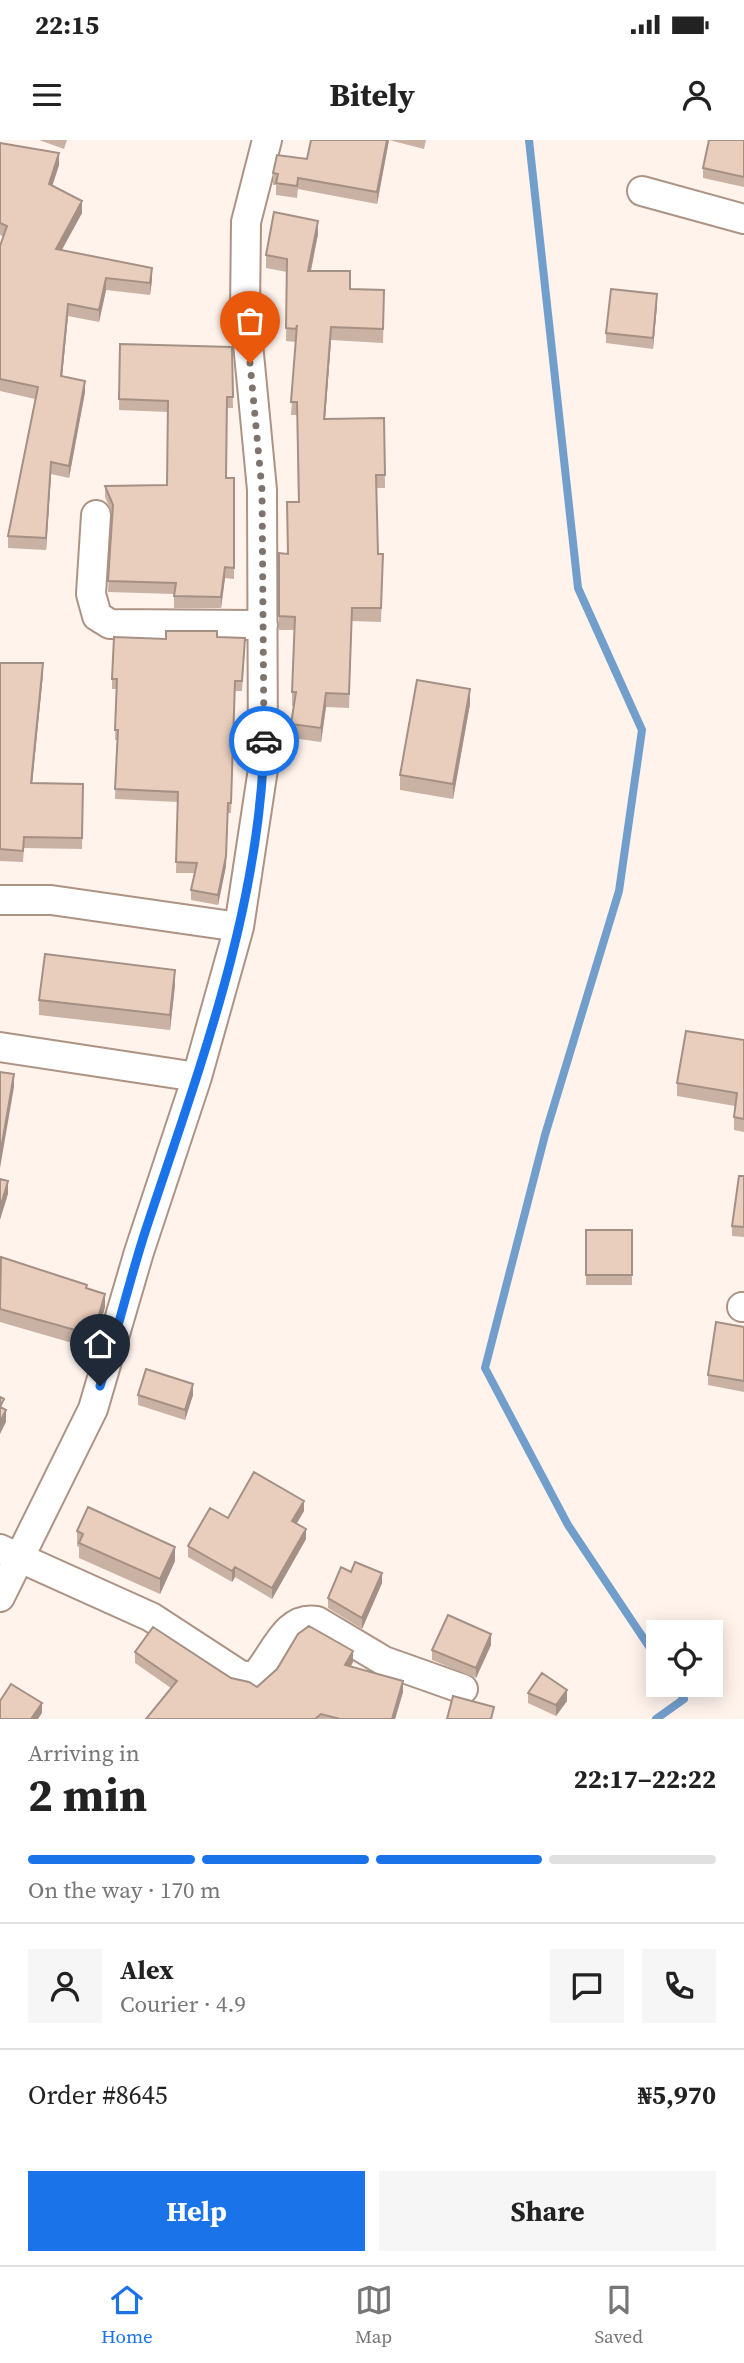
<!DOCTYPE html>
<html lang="en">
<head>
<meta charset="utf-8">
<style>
	:root { --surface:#fff; --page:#f6f6f6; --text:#222; --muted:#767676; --line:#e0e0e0; --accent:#1a73e8 }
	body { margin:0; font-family:"Source Serif 4",serif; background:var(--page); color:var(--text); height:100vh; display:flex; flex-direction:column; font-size:26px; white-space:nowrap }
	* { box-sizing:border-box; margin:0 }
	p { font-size:23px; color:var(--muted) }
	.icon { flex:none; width:38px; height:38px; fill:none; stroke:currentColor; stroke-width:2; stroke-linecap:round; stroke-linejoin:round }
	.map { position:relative; height:1579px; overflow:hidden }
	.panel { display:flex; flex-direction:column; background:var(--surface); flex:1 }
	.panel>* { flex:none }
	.buttons { position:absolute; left:646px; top:1480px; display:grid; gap:14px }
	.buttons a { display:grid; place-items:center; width:77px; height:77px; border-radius:0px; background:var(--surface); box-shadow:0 4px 18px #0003; font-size:35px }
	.pin { position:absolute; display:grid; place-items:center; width:60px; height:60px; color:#fff; margin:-72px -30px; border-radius:50% 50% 50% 0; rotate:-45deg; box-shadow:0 0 7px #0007 }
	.pin .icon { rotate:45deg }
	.courier { position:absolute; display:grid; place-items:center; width:70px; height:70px; margin:-35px; border:5px solid #1a73e8; border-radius:50%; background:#fff; color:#222; box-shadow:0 2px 9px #0007 }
	.head em { font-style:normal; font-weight:700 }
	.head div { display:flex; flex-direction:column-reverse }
	.head { display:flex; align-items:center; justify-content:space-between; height:119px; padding:0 28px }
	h1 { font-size:46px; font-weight:700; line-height:52px }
	.bar { display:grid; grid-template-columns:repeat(4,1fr); gap:10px 7px; align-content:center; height:84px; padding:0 28px }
	.bar i { height:9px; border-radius:5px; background:var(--line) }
	.bar .selected { background:var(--accent) }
	.bar p { grid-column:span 4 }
	.line { display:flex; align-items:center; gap:18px; padding:0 28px; border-top:2px solid var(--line) }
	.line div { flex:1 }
	.round { display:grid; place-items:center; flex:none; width:74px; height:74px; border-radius:0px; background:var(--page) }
	.cta { display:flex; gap:14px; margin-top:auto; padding:14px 28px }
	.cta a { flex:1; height:80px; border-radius:0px; background:var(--accent); color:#fff; font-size:28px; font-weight:700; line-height:80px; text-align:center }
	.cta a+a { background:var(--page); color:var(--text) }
	.status { display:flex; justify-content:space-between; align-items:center; height:49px; padding:0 35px; background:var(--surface); direction:ltr }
	.status svg { height:19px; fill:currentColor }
	header { display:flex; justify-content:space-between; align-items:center; height:91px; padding:0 28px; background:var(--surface); font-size:32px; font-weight:700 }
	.menu { display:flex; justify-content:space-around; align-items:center; height:98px; border-top:2px solid var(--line); background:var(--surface); font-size:19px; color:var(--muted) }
	.menu a { display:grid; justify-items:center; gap:4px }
	.menu .selected { color:var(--accent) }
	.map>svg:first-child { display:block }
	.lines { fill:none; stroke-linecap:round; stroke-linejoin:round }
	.stream { stroke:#729ecc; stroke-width:8 }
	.minor-casing { stroke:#ad9384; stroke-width:32 }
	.minor { stroke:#fff; stroke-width:28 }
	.wall { fill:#c9b1a3 }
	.shaded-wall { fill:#a49084 }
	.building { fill:#eacebd; stroke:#a49084; stroke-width:2 }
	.done { stroke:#7f746d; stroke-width:7; stroke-dasharray:0 12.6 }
	.route { stroke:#1a73e8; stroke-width:9 }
</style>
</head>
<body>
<div class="status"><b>22:15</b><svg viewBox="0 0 49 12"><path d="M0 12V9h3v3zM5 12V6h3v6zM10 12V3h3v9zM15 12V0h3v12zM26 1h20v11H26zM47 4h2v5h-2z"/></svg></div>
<header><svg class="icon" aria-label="menu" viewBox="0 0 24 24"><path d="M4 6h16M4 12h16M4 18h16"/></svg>Bitely<svg class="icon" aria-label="person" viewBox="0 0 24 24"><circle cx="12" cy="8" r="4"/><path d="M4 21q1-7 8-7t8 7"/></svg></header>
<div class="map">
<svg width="744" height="1579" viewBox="0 0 744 1579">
	<rect width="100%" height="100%" fill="#fff3ec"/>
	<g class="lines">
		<path class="stream" d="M529,0L578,448L642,590L619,751L545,995L485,1228L568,1385L658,1520
			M656,1579L684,1559L675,1545"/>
		<defs>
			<path id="minor" d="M642,51L744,79
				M96,375L91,454L97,476L110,484L263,485
				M0,760H51L239,787
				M0,907L197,937
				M742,1167H744
				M0,1409L151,1477L240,1535L254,1537C274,1517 284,1475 317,1481L384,1521L463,1549
				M0,1457L93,1269L139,1112L197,937L239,787L263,629L262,350L245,172L246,82L267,0"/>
		</defs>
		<use href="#minor" class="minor-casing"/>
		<use href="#minor" class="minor"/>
	</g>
	<path class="wall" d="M39,0H67L64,9Z
		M311,0H426L424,9L389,0L377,64L298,49L297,58L276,55V45H273V33L307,19Z
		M744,0V47L703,38V28Z
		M0,3L59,25L52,46L82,73L62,110L152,140L150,155L106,150L99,182L68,176L62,236L85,252L69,338L51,334L46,410L8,408V396L35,259L0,251V106L3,96L0,95Z
		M318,94L311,131L384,164L383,203L331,200L325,279L384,278L385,348H376L378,414H383L381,482L352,481L349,568L326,567L321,602L291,598V584L294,566H292V552L294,490H279V413L287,414L298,362L297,275H291L296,202L286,201L287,132L266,128V115Z
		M657,165L653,209L606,203V193Z
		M120,204L232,207L233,268H227L226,338H234V439L225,438L221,468H174V454L108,452L112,374L105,357V346L167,345L168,272L119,270Z
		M217,497L245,509L242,551H235L231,673H228L226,726L218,765L191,760V750L194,733H176L178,662L115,659L117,600H115L117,549H112V539L166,499Z
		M0,523L43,534L32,643L83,644L82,709L24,708L23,722L0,721Z
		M470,564L453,659L400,650V635Z
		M175,845L170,890L39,875V860Z
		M744,900V992L734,990V977L735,966L677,956V943Z
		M744,1036V1097L732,1096V1086Z
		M586,1090H632V1145H586Z
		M0,1119L87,1148L105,1167L93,1209L0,1182Z
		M744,1187V1252L708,1245V1235Z
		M138,1255H193L185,1280L138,1265Z
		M304,1371L297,1383L306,1399L272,1459L235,1437L232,1442L188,1417V1406L228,1378Z
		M77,1391L175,1421L160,1454L79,1418V1407L77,1406Z
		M351,1432L382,1443L362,1489L328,1468V1458Z
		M491,1505L476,1538L432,1520V1510Z
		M135,1512L231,1538L257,1547L353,1522L351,1526L403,1552L395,1579H146L171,1548L135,1523Z
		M528,1553L567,1561L556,1576L528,1563Z"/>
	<path class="shaded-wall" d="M387,0H389L377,64V52Z
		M59,13V25L49,56V44Z
		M82,61V73L56,120V109Z
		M318,81V94L308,144V131Z
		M152,128V140L150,155V143Z
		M106,138V150L99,182V170Z
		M657,154V165L653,209V198Z
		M68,164V176L61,248V236Z
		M331,187V200L324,293V279Z
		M85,241V252L69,338V326Z
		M51,322V334L46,410V398Z
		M225,427V438L221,468V457Z
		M43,523V534L31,655V643Z
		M470,549V564L453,659V644Z
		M326,553V567L321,602V588Z
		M228,663L226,726L218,765V755Z
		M175,830V845L170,890V875Z
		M14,934V947L0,1028V1015Z
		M8,1041V1054L0,1080V1068Z
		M105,1154V1167L93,1209V1195Z
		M193,1244V1255L185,1280V1270Z
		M6,1270V1282L0,1294V1282Z
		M304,1361V1371L292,1391V1381Z
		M306,1389V1399L272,1459V1448Z
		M175,1407V1421L160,1454V1439Z
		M235,1427V1437L232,1442V1431Z
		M382,1433V1443L362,1489V1478Z
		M491,1494V1505L476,1538V1528Z
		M353,1511V1522L345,1536V1525Z
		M403,1541V1552L395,1579H392Z
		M567,1550V1561L556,1576V1565Z
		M42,1563V1573L38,1579H31Z"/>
	<path class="building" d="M311,0H387L377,52L298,38L297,46L276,43L278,34L273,33L277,15L307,19Z
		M709,0H744V37L703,28Z
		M0,3L59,13L49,44L82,61L56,109L152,128L150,143L106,138L99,170L68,164L61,236L85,241L69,326L51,322L46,398L8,396L38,247L0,239V106L7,86L0,83Z
		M274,72L318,81L308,131H350V149L384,150L383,189L331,187L324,279L384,278L385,335H376L378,414H383L381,468H352L349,554L326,553L321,588L291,584L296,552H292L295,477L279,476V413L288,414L287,362H299L297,262H291L297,185L296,189L286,188L287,119L266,115Z
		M611,149L657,154L653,198L606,193Z
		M120,204L232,207L233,257H227L226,338H234V428L225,427L221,457L174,456L176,443L108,441L113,365L105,346L167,345L168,261L119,259Z
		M166,491H217V497L245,498L242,541H235L231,663H228L226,716L218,755L191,750L197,723L176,722L178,652L115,649L118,590H115L117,539H112L114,497L166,499Z
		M0,523H43L31,643L83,644L82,698L24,697L23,711L0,709Z
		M417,540L470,549L453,644L400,635Z
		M45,814L175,830L170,875L39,860Z
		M686,891L744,900V979L734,977L737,953L677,943Z
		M0,932L14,934L0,1015Z
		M739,1036H744V1087L732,1086Z
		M0,1039L8,1041L0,1068Z
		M586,1090H632V1135H586Z
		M1,1117L87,1145L86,1148L105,1154L93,1195L0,1169Z
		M716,1182L744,1187V1241L708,1235Z
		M146,1229L193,1244L185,1270L138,1255Z
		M0,1257L4,1259L0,1267L6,1270L0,1282Z
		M254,1332L304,1361L292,1381L306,1389L272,1448L235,1427L232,1431L188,1406L210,1368L228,1378Z
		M88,1367L175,1407L160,1439L79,1403L83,1394L77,1391Z
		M355,1422L382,1433L362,1478L328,1458L341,1427L351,1432Z
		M448,1475L491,1494L476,1528L432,1510Z
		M309,1486L353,1511L345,1525L403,1541L392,1579H340L321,1574L315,1579H146L177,1541L135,1512L153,1487L231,1538L249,1542L257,1547L277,1529L298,1494Z
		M542,1533L567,1550L556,1565L528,1553Z
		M11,1544L42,1563L31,1579H0V1561Z
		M453,1556L494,1567L491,1579H447Z"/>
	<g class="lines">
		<path class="done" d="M250,223L262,350L264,601"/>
		<path class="route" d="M100,1246C117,1194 129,1141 146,1089C198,932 260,769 264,601"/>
	</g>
</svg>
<div class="buttons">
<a><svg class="icon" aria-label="locate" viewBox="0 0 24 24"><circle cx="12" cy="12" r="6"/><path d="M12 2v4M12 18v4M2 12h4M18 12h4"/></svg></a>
</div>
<div class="pin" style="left:250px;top:223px;background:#ea580c"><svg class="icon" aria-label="bag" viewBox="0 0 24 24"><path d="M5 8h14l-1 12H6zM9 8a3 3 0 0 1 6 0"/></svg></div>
<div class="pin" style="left:100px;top:1246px;background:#1f2937"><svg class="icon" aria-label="home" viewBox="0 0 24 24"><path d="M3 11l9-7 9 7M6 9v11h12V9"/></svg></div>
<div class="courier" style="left:264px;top:601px"><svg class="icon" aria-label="car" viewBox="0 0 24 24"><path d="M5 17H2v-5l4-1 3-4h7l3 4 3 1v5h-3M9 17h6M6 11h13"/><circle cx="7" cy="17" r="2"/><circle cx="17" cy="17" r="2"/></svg></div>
</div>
<section class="panel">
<div class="head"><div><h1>2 min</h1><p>Arriving in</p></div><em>22:17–22:22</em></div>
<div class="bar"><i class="selected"></i><i class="selected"></i><i class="selected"></i><i></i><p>On the way · 170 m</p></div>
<div class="line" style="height:126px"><a class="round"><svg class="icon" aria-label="person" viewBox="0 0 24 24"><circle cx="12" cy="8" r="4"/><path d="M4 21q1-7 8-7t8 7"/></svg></a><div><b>Alex</b><p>Courier · 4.9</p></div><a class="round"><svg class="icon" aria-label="chat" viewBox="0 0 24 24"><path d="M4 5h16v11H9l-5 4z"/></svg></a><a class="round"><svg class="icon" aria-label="phone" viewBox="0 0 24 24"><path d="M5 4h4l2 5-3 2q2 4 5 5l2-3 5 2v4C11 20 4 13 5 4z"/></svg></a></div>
<div class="line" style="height:91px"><div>Order #8645</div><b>₦5,970</b></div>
<div class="cta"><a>Help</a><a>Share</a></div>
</section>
<nav class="menu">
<a class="selected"><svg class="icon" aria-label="home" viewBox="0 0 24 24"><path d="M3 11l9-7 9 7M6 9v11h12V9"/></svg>Home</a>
<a><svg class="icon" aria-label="map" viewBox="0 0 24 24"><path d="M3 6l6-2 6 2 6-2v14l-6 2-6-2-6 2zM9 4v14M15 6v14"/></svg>Map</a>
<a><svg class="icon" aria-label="saved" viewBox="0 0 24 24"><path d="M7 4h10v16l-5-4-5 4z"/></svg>Saved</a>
</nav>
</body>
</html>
